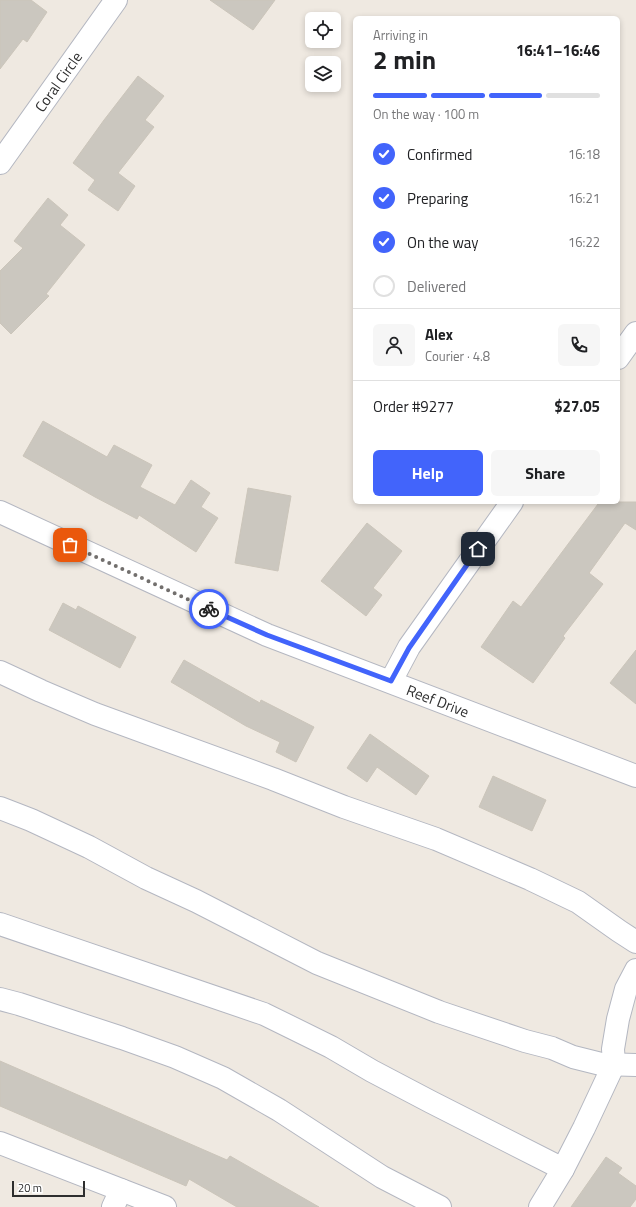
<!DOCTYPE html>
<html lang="en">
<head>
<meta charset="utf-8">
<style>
	:root { --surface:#fff; --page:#f6f6f6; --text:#202124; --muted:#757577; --line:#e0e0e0; --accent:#4264fb }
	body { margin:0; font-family:"Titillium Web",sans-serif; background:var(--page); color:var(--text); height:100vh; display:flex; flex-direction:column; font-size:15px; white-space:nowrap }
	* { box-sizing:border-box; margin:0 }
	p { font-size:13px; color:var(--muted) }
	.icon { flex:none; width:22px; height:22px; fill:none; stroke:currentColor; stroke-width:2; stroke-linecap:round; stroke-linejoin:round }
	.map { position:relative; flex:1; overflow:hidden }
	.details { position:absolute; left:353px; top:16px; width:267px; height:488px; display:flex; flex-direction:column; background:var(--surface); border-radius:6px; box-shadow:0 2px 6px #0003 }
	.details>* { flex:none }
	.tools { position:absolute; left:305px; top:12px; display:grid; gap:8px }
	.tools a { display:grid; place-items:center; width:36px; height:36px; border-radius:6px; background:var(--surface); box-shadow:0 2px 6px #0003; font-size:20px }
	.scale { position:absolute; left:12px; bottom:10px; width:73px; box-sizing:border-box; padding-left:4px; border:2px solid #2e2e2e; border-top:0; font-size:11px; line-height:14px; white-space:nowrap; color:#2e2e2e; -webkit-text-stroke:3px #fff; paint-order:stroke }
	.pin { position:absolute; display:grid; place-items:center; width:34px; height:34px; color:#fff; margin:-17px; border-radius:8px; box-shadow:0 2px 6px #0006 }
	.courier { position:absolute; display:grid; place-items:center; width:40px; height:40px; margin:-20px; border:3px solid #4264fb; border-radius:50%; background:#fff; color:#222; box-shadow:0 1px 5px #0007 }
	.headline em { font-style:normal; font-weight:700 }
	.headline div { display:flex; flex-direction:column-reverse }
	.headline { display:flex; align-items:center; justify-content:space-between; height:68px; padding:0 20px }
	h1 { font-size:26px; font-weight:700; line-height:30px }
	.bar { display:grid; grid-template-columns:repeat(4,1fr); gap:6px 4px; align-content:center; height:48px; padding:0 20px }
	.bar i { height:5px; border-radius:3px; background:var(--line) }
	.bar .active { background:var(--accent) }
	.bar p { grid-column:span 4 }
	.line { display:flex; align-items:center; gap:10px; padding:0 20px; border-top:1px solid var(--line) }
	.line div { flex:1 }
	.round { display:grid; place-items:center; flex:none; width:42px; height:42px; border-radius:6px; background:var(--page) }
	ol { padding:0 20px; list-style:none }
	li { display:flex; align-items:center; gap:12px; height:44px }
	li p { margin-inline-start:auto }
	li .icon { padding:4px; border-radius:50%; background:var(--accent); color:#fff; stroke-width:4 }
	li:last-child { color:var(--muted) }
	li i { width:22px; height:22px; border:2px solid var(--line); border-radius:50% }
	.button { display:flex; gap:8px; margin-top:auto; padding:8px 20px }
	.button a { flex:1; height:46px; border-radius:6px; background:var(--accent); color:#fff; font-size:16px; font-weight:700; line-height:46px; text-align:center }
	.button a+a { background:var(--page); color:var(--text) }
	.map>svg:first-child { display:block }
	.building { fill:#cbc7bf; stroke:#cbc5ba }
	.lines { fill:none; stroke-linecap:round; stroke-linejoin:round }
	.minor-casing { stroke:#b4b7c1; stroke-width:24 }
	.minor { stroke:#fff; stroke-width:22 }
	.done { stroke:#726f6d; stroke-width:4; stroke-dasharray:0 7.2 }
	.route { stroke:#4264fb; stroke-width:5 }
	.labels { text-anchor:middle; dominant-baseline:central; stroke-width:3; stroke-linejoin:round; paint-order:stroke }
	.street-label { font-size:15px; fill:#2e2e2e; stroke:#fff }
</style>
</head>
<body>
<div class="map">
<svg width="636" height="1207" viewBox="0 0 636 1207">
	<rect width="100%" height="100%" fill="#efe9e1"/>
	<path class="building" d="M0,0H31L47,12L27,42L23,39L0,69Z
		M210,0H275L253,30Z
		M138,76L164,96L145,120L154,127L118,173L135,186L118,211L88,190L95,180L73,163L104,120Z
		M48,198L68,215L60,225L85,245L46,294L49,296L11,334L0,323V271L23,248L14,241Z
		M43,421L107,457L114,445L152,465L140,487L175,505L191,480L210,493L201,507L218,518L196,552L139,515L137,519L95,497L23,456Z
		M248,488L291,496L278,571L235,563Z
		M596,502H636V530L625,523L589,573L603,584L563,636L565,638L533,683L481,647L513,601L521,607L598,504Z
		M367,523L402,551L373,588L382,595L366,616L321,581Z
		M63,603L76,610L78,606L136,637L120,668L49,630Z
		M636,650V704L610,683Z
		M184,660L260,703L261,700L314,727L296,762L276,752L280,742L246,726L171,682Z
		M370,734L429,776L416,795L377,767L367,782L347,768Z
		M493,776L546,800L532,831L479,807Z
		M0,1061L227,1160L230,1156L319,1207H237L189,1179L186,1186L0,1106Z
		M606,1157L622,1168L618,1173L636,1186V1199L630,1207H571Z"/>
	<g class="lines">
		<defs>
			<g id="minor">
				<path id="s1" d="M0,163L116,0"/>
				<path d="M618,358L636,333"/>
				<path id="s2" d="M0,512L267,635L636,776"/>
				<path d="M0,672L41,691L95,714L273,779L344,807L436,839L530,879L578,902L619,931L636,942"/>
				<path d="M391,681L409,647L512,502"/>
				<path d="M0,808L31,820L89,847L146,878L196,901L317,963L439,1012L525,1041L552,1048L573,1057L601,1064L636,1065"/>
				<path d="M0,924L264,1014L331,1047L372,1071L431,1102L563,1169"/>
				<path d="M0,999L19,1004L122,1038L175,1057L223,1078L279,1110L382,1177L440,1207"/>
				<path d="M0,1143L165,1207"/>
				<path d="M113,1207L121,1190"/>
				<path d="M540,1207L563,1169L584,1128L614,1064L613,1049L618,1019L626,989L636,970"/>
			</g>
		</defs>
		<use href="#minor" class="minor-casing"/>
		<use href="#minor" class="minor"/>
	</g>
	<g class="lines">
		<path class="done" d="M70,545L209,609"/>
		<path class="route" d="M209,609L267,635L391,681L409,648L478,549"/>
	</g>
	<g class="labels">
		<g class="street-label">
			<text stroke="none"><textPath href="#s1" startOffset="100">Coral Circle</textPath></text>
			<text stroke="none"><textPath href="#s2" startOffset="477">Reef Drive</textPath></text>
		</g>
	</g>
</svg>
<div class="tools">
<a><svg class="icon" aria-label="locate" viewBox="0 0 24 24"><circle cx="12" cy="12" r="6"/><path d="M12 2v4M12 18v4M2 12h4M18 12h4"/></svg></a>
<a><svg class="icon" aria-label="layers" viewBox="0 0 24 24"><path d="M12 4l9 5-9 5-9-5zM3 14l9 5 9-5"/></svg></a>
</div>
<div class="scale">20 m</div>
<div class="pin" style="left:70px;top:545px;background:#ea580c"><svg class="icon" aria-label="bag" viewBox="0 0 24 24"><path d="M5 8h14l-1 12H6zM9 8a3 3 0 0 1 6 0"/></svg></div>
<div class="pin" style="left:478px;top:549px;background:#1f2937"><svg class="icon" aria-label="home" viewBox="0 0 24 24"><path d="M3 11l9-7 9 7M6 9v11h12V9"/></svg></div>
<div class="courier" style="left:209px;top:609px"><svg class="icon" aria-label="bike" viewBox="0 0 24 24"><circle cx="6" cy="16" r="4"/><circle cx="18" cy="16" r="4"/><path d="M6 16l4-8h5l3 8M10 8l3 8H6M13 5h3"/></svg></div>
<section class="details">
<div class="headline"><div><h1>2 min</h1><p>Arriving in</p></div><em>16:41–16:46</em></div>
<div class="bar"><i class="active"></i><i class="active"></i><i class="active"></i><i></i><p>On the way · 100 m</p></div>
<ol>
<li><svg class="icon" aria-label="check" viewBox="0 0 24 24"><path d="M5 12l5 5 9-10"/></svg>Confirmed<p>16:18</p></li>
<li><svg class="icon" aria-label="check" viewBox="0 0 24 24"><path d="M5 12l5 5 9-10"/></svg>Preparing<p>16:21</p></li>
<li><svg class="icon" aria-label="check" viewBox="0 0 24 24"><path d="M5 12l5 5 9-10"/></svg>On the way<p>16:22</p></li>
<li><i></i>Delivered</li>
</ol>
<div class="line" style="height:72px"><a class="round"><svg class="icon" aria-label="person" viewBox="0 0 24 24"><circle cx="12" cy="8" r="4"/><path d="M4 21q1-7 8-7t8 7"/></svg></a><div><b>Alex</b><p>Courier · 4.8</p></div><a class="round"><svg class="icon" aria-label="phone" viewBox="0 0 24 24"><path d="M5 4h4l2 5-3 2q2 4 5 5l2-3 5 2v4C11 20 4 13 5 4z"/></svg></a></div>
<div class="line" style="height:52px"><div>Order #9277</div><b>$27.05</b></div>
<div class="button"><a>Help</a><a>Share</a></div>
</section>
</div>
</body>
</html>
